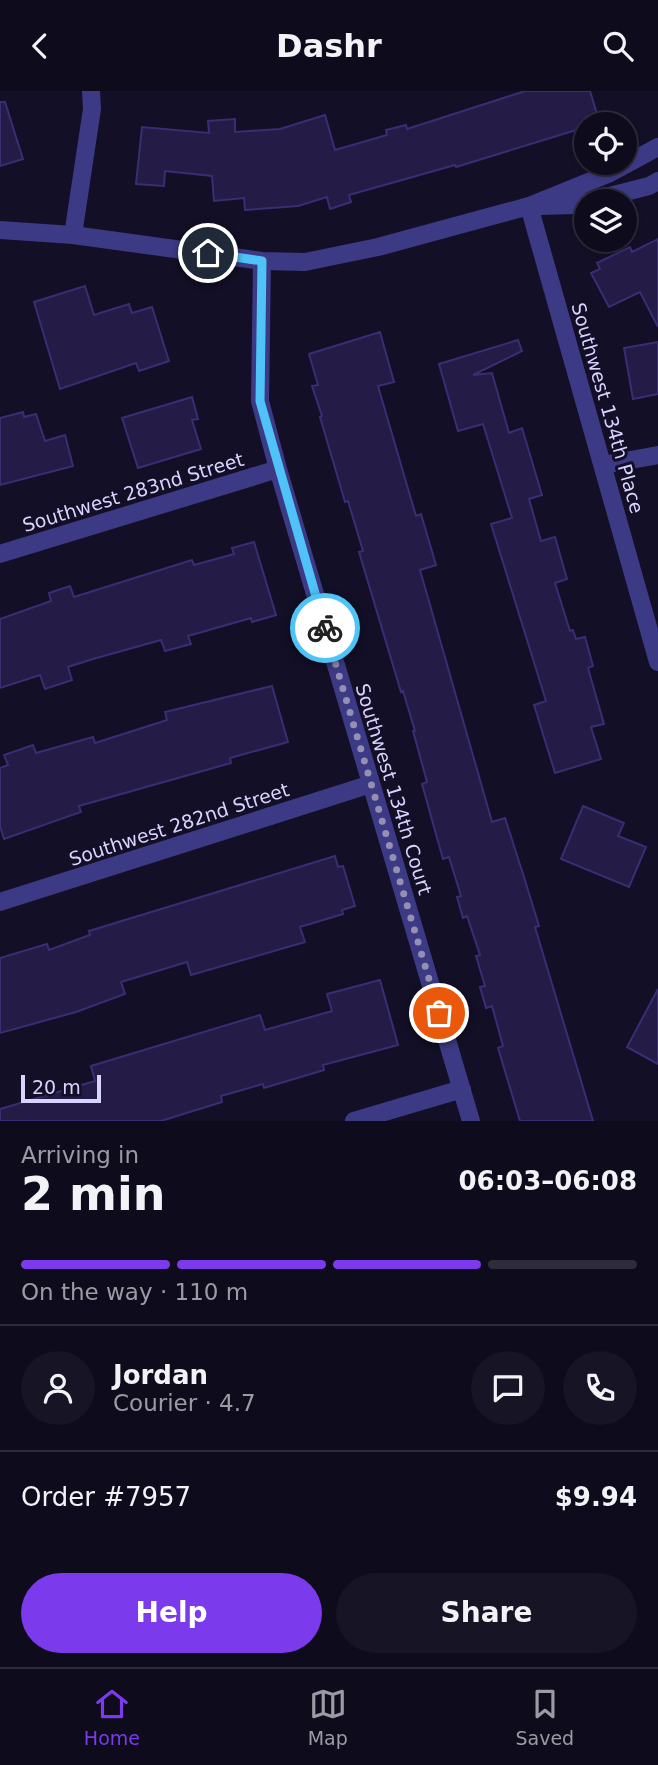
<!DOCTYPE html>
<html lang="en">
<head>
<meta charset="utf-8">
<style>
	:root { --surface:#0e0b1c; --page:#171425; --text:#f1f3f6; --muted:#9b9ba3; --line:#2e2b3b; --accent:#7c3aed }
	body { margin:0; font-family:"DejaVu Sans",sans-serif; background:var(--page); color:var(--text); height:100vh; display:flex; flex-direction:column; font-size:26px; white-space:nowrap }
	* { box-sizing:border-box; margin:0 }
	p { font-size:23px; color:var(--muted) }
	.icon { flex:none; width:38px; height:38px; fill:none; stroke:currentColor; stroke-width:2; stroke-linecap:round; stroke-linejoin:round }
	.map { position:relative; height:1030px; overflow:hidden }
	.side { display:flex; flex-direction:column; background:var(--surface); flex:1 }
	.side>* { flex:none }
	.tools { position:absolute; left:574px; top:21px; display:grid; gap:14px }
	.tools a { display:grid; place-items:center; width:63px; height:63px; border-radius:50%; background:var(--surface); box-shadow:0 2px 5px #0004,0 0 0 2px var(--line); font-size:35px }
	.scale { position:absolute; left:21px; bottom:18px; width:80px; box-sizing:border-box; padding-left:7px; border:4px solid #d9d4ff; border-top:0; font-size:19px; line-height:24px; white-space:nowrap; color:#d9d4ff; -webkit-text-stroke:5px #130f26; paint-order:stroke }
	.pin { position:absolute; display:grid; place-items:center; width:60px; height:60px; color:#fff; margin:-30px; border:4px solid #fff; border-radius:50%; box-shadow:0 2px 7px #0007 }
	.courier { position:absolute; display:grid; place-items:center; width:70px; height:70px; margin:-35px; border:5px solid #4fc3f7; border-radius:50%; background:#fff; color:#222; box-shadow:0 2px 9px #0007 }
	.overview em { font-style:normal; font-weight:700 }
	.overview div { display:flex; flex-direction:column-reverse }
	.overview { display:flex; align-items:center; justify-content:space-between; height:119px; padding:0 21px }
	h1 { font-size:46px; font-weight:700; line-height:52px }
	.bar { display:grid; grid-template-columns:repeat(4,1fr); gap:10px 7px; align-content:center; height:84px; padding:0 21px }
	.bar i { height:9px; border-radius:5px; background:var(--line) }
	.bar .active { background:var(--accent) }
	.bar p { grid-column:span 4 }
	.line { display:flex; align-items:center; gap:18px; padding:0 21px; border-top:2px solid var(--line) }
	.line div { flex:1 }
	.round { display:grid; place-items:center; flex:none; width:74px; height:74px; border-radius:37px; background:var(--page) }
	.cta { display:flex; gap:14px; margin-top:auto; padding:14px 21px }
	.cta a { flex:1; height:80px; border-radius:42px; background:var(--accent); color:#fff; font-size:28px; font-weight:700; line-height:80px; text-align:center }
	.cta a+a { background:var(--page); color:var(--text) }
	header { display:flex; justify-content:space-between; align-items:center; height:91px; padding:0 21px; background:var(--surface); font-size:32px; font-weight:700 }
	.dock { display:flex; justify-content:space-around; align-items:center; height:98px; border-top:2px solid var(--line); background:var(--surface); font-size:19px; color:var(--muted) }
	.dock a { display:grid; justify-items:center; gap:4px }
	.dock .active { color:var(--accent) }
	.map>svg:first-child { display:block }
	.building { fill:#241b47; stroke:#3b2d73; stroke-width:2 }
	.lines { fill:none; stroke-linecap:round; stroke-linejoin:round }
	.minor { stroke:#3d3a85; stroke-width:18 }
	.done { stroke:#948fb3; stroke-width:7; stroke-dasharray:0 12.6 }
	.route { stroke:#4fc3f7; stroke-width:9 }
	.labels { text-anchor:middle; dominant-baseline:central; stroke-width:6; stroke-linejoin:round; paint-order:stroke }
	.street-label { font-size:19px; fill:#d9d4ff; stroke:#130f26 }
</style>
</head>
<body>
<header><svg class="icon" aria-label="back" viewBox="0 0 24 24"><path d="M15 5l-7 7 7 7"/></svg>Dashr<svg class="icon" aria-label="search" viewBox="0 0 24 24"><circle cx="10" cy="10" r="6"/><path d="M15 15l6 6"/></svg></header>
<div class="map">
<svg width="658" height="1030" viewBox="0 0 658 1030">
	<rect width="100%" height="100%" fill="#130f26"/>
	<path class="building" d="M525,0H590L600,33H586V36L456,76L455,74L349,104L351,111L330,118L327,106L298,115L245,119L244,107L214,110L212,85L165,80L164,95L136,93L142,36L209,42L208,30L235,28V41L280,38L325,24L335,59L387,44L386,39L406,34L407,38Z
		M0,11H5L23,68L0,75Z
		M658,148V236L640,201L609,216L591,182L600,178L597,172L630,156L632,161Z
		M85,195L94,224L129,213L132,222L152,216L169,270L139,280L136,272L60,298L34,211Z
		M380,241L394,291L378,295L416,425L421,423L436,474L420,479L492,731L505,727L524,786L539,835L535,836L593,1030H520L498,957L503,955L492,915L486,917L480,896L485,895L476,865L480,864L467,825L463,827L457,806L461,805L449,766L443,768L422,693L427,691L413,640H415L403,600L401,601L359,461L363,460L348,410L345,411L320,326L322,325L312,295L318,294L309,263Z
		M518,249L522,260L473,284L492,282L509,342L522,337L542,404L529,408L541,450L555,446L567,488L555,492L570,540L573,539L576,548L585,546L593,575L588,577L604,633L591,636L601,668L555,682L534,614L546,610L491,433L512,427L483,333L458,340L439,273Z
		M658,251V303L633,308L624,257Z
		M192,306L198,328L192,329L201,358L138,377L122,327Z
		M23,321L24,326L36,323L45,350L65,344L73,375L0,394V327Z
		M254,451L276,524L252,531L251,527L188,545L191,553L165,560L161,549L93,568L68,576L72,589L45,598L40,584L0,597V528L51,510L49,502L70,495L74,506L192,469L194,474L234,463L232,457Z
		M272,595L288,651L230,667L231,672L79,715L81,721L4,748L0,735V677L8,674L4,664L33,654L36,662L93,646L95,652L167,629L165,621Z
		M583,715L624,732L618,745L646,756L629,796L561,768Z
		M335,765L338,776L343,775L355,815L342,819L343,823L300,836L305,851L191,884L187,871L121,891L125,903L76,921L0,942V867L47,853L49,859L90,844L89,840Z
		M380,889L398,954L323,974L324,979L264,997L263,993L221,1005L222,1011L161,1030H0V1018L95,990L91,975L260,924L265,939L332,920L327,903Z
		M658,898V973L627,956Z"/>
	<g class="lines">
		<path class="minor" d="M590,110L649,95L658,90
			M529,115L658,571
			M539,115L575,114L586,111
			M0,139L73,144L262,170L305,171L378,156L529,115L608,83L658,56
			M73,144L92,18L91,0
			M262,170L260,310L278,378L471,1030
			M603,374L658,364
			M0,463L278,378
			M0,811L371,693
			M354,1030L462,998"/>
	</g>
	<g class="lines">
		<path class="done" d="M325,537L439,922"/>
		<path class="route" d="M208,162L262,170L260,310L325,537"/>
	</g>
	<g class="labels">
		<g class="street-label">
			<text transform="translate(608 317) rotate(74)">Southwest 134th Place</text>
			<text transform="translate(133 401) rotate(-17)">Southwest 283nd Street</text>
			<text transform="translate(394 698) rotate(73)">Southwest 134th Court</text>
			<text transform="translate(179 733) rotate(-18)">Southwest 282nd Street</text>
		</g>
	</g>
</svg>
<div class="tools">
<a><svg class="icon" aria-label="locate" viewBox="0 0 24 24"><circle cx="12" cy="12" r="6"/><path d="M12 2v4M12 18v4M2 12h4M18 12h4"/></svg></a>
<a><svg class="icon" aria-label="layers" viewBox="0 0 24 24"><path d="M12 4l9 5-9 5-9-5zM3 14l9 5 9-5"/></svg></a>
</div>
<div class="scale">20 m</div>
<div class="pin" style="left:439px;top:922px;background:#ea580c"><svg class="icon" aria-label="bag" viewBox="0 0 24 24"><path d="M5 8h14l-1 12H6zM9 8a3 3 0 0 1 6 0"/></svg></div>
<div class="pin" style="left:208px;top:162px;background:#1f2937"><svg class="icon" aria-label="home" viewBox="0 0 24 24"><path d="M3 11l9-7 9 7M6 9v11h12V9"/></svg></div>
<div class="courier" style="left:325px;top:537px"><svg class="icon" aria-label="bike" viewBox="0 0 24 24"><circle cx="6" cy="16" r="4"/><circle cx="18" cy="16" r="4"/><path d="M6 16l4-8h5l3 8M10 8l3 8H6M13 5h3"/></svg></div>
</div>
<section class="side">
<div class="overview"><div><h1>2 min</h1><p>Arriving in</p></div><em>06:03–06:08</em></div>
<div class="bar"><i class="active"></i><i class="active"></i><i class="active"></i><i></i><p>On the way · 110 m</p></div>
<div class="line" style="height:126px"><a class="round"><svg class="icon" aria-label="person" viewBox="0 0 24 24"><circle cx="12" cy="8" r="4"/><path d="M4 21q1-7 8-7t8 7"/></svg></a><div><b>Jordan</b><p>Courier · 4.7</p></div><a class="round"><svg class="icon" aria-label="chat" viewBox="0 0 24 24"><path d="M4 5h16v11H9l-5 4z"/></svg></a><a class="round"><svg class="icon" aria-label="phone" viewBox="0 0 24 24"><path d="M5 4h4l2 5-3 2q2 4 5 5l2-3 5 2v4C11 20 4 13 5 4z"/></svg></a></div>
<div class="line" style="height:91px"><div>Order #7957</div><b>$9.94</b></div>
<div class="cta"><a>Help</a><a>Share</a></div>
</section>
<nav class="dock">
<a class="active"><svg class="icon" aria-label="home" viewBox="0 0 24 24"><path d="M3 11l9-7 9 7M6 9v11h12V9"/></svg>Home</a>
<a><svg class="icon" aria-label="map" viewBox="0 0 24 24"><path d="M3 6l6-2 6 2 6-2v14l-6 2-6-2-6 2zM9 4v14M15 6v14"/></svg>Map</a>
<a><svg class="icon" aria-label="saved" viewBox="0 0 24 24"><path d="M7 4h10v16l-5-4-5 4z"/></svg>Saved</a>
</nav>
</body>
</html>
